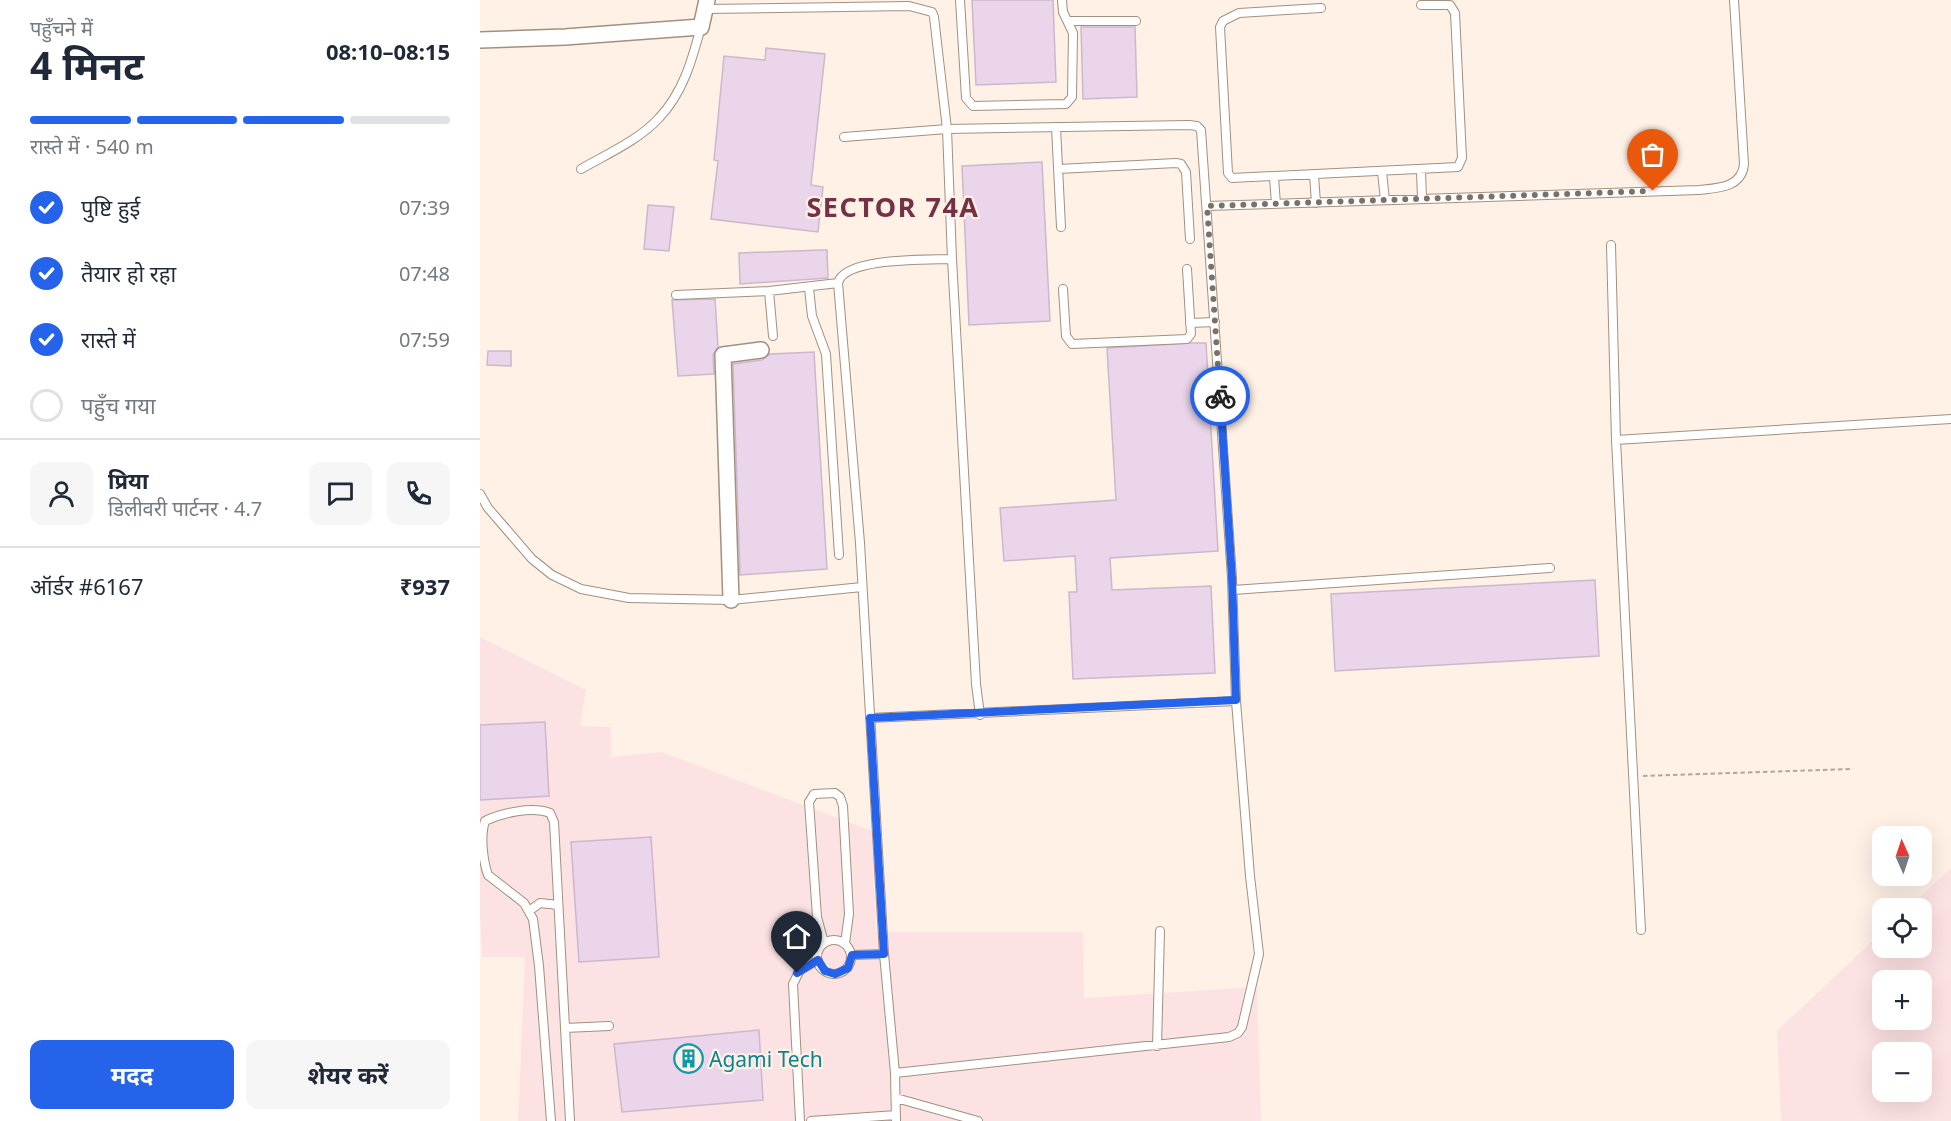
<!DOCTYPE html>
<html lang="hi">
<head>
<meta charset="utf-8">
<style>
	:root { --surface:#fff; --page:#f6f6f7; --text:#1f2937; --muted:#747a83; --line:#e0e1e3; --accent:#2563eb }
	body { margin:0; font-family:"Noto Sans","Noto Sans Devanagari",sans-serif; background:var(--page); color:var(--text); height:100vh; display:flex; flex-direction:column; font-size:22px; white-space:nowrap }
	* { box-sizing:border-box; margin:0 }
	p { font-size:20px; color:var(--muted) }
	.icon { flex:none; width:33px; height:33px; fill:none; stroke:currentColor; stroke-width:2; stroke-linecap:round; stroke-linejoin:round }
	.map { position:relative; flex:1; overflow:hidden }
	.panel { display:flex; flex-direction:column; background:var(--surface); width:480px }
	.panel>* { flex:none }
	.needle { width:39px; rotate:357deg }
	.buttons { position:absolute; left:1392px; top:826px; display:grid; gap:12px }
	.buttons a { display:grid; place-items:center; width:60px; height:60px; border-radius:12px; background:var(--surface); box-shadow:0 6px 24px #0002; font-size:30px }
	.pin { position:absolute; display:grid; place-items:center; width:51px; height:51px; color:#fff; margin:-62px -26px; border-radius:50% 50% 50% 0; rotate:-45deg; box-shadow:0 0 6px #0007 }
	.pin .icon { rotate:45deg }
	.courier { position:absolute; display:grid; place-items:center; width:60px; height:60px; margin:-30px; border:4px solid #2563eb; border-radius:50%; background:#fff; color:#222; box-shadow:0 2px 8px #0007 }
	.overview em { font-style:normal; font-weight:700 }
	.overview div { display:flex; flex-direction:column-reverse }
	.overview { display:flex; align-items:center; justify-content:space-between; height:102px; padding:0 30px }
	h1 { font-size:39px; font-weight:700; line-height:45px }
	.bar { display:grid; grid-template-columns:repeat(4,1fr); gap:9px 6px; align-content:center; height:72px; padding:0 30px }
	.bar i { height:8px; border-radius:4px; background:var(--line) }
	.bar .on { background:var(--accent) }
	.bar p { grid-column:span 4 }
	.line { display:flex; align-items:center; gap:15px; padding:0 30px; border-top:2px solid var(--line) }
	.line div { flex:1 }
	.round { display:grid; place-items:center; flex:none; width:63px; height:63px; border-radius:12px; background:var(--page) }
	ol { padding:0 30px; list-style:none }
	li { display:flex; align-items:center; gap:18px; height:66px }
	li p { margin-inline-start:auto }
	li .icon { padding:6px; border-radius:50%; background:var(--accent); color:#fff; stroke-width:4 }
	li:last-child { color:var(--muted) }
	li i { width:33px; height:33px; border:3px solid var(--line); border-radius:50% }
	.cta { display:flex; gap:12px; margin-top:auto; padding:12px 30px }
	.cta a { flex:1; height:69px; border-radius:12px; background:var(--accent); color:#fff; font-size:24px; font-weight:700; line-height:69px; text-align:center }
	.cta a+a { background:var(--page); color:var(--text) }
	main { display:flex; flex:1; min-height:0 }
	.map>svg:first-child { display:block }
	.commercial { fill:#fde2e3; fill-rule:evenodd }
	.building { fill:#ead5ea; stroke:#ccb8cc; stroke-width:1.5 }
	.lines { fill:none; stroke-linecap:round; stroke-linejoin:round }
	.service-casing { stroke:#a48f7e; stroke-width:10 }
	.minor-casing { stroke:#a48f7e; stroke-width:18 }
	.path { stroke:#b2a69c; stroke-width:2; stroke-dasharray:4.5 3; stroke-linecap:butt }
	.service { stroke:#fff; stroke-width:8 }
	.minor { stroke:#fff; stroke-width:15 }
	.done { stroke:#7c7169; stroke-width:6; stroke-dasharray:0 10.8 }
	.route { stroke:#2563eb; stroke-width:8 }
	.labels { text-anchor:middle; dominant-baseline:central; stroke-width:4.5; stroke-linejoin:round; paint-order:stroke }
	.culture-label { font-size:21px; fill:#0d838f; stroke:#fff1e6; text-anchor:start }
	.district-label { font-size:27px; font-weight:bold; letter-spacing:1.5px; fill:#753046; stroke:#fff1e6 }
</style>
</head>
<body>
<main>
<section class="panel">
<div class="overview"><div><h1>4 मिनट</h1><p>पहुँचने में</p></div><em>08:10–08:15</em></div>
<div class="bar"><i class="on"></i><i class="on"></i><i class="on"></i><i></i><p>रास्ते में · 540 m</p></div>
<ol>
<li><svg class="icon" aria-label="check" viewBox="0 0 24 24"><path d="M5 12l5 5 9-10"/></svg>पुष्टि हुई<p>07:39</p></li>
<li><svg class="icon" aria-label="check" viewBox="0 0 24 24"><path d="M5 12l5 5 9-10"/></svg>तैयार हो रहा<p>07:48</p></li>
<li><svg class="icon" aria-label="check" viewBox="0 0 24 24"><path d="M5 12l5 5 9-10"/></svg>रास्ते में<p>07:59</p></li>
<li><i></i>पहुँच गया</li>
</ol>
<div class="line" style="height:108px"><a class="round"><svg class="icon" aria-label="person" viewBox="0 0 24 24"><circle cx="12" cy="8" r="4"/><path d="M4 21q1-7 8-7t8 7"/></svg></a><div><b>प्रिया</b><p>डिलीवरी पार्टनर · 4.7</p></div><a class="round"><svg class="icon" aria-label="chat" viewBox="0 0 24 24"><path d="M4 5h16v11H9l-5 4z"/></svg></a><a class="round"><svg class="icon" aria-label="phone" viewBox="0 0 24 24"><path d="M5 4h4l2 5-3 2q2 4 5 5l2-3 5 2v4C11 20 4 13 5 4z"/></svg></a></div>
<div class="line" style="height:78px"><div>ऑर्डर #6167</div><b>₹937</b></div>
<div class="cta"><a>मदद</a><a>शेयर करें</a></div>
</section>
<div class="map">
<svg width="1471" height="1121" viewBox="0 0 1471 1121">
	<rect width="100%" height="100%" fill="#fff1e6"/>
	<path class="commercial" d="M0,637L106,690L100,726L131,727V757L182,752L392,831L396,932H603L604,998L777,987L781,1121H38L45,957H2L0,914Z
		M1471,868V1121H1301L1297,1031L1402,932V948H1442V909H1427ZM1402,981H1442V1020H1402ZM1402,1053H1442V1092H1402Z"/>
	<path class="building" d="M492,0H573L576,82L496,85Z
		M601,27H655L657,97L603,99Z
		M286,48L345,54L331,185L343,187L338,232L231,219L238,161L234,160L244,56L285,60Z
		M562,162L570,321L489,325L482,166Z
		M168,205L194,207L189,251L164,249Z
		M341,250H347L348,278L260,284L259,253Z
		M235,299L238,347L233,355L234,374L198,376L192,300Z
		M711,343H726L738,551L630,558L632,590L731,586L735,673L593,679L589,592H597L595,556L524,561L520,508L636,500L627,348Z
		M8,351H31V366L7,365Z
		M334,352L347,569L260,575L253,364L282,360L290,354Z
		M1115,580L1119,656L855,671L851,594Z
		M65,722L69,796L0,800V725Z
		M171,837L179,957L99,962L91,842Z
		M279,1030L283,1100L142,1112L134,1044Z"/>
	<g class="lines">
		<defs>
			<path id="service" d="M480,0L486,98L493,106L586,104L592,97L593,33L583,12L582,0
				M841,8L759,13L743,21L740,27L748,173L752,178L978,167L982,158L975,13L970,5H941
				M225,9L429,6L452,12L454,17L467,129L472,259L496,684L500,715
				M589,21H656
				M576,127L581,227
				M364,137L467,129L709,125L717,126L721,130L752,578L756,701L770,876L779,954L762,1027L758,1033L749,1037L415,1073
				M101,169C127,154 159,140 179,118C203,93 212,60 221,27
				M578,169L696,163L701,164L706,172L710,239
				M941,170L942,199
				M902,172L905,200
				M834,175L836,203
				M794,177L796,204
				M727,206L1219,190C1237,188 1262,188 1264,164L1254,0
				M1131,245L1136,440L1161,930
				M329,288L332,316L346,354L359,555
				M583,289L586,336L592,344L707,339L711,334L707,269
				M289,291L293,336
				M196,295L289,291L358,283
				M710,323L735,322
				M1136,440L1471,419
				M0,494L8,508L52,559L72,575L101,589L149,598L251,600L382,587
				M753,590L1070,568
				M390,718L756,701
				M49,911L60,903L78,905
				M337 957a17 17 0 1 1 34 0a17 17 0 1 1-34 0Z
				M344,943L337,917L329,802L334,794L355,793L360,797L363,806L369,914L365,943
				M372,955L404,954
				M85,1028L129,1026
				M677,1046L680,931
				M416,1098L498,1121
				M71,1121L59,966L53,919L44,903L8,875C3,861 0,836 5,821C22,813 52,806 70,813L74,822L90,1121
				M320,1121L313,984L320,970L338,960
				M331,1121L416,1115
				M416,1121L415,1073L404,954L380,543L358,283C364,257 449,260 472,259"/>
			<path id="minor" d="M0,40L85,37L221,27L227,0
				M251,600L243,355L281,350"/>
		</defs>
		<use href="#service" class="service-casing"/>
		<use href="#minor" class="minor-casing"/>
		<path class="path" d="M1163,776L1373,769"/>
		<use href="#service" class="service"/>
		<use href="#minor" class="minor"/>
	</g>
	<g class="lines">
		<path class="done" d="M740,396L727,206L1173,191"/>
		<path class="route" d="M317,973L338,960L345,971L355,974L368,968L372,955L404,954L390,718L756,700L752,578L740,396"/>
	</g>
	<defs>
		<symbol id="building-ring" viewBox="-11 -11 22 22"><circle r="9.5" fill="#fff1e6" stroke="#0f9aa8" stroke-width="1.5"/><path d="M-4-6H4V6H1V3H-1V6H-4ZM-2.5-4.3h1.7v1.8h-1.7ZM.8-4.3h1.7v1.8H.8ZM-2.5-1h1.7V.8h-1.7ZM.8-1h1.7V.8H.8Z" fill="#0f9aa8"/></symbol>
	</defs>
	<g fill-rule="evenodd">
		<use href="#building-ring" x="192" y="1042" width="33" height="33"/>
	</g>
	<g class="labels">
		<g class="culture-label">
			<text x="229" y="1059">Agami Tech</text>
		</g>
		<g class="district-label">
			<text x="413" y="206">SECTOR 74A</text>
		</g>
	</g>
</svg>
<div class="buttons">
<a><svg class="needle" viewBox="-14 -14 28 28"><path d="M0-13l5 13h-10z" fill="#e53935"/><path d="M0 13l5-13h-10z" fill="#747a83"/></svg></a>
<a><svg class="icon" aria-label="locate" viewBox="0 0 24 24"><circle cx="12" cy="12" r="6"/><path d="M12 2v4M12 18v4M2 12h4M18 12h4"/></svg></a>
<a>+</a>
<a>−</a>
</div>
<div class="pin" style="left:1173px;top:191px;background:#ea580c"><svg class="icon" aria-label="bag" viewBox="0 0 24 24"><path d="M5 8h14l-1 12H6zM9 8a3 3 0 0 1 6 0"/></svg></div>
<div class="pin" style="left:317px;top:973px;background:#1f2937"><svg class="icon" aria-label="home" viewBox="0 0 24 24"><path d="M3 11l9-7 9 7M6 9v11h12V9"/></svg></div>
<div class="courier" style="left:740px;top:396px"><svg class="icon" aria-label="bike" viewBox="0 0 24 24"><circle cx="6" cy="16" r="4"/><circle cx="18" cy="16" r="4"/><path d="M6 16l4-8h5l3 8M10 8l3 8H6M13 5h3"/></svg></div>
</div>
</main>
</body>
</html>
